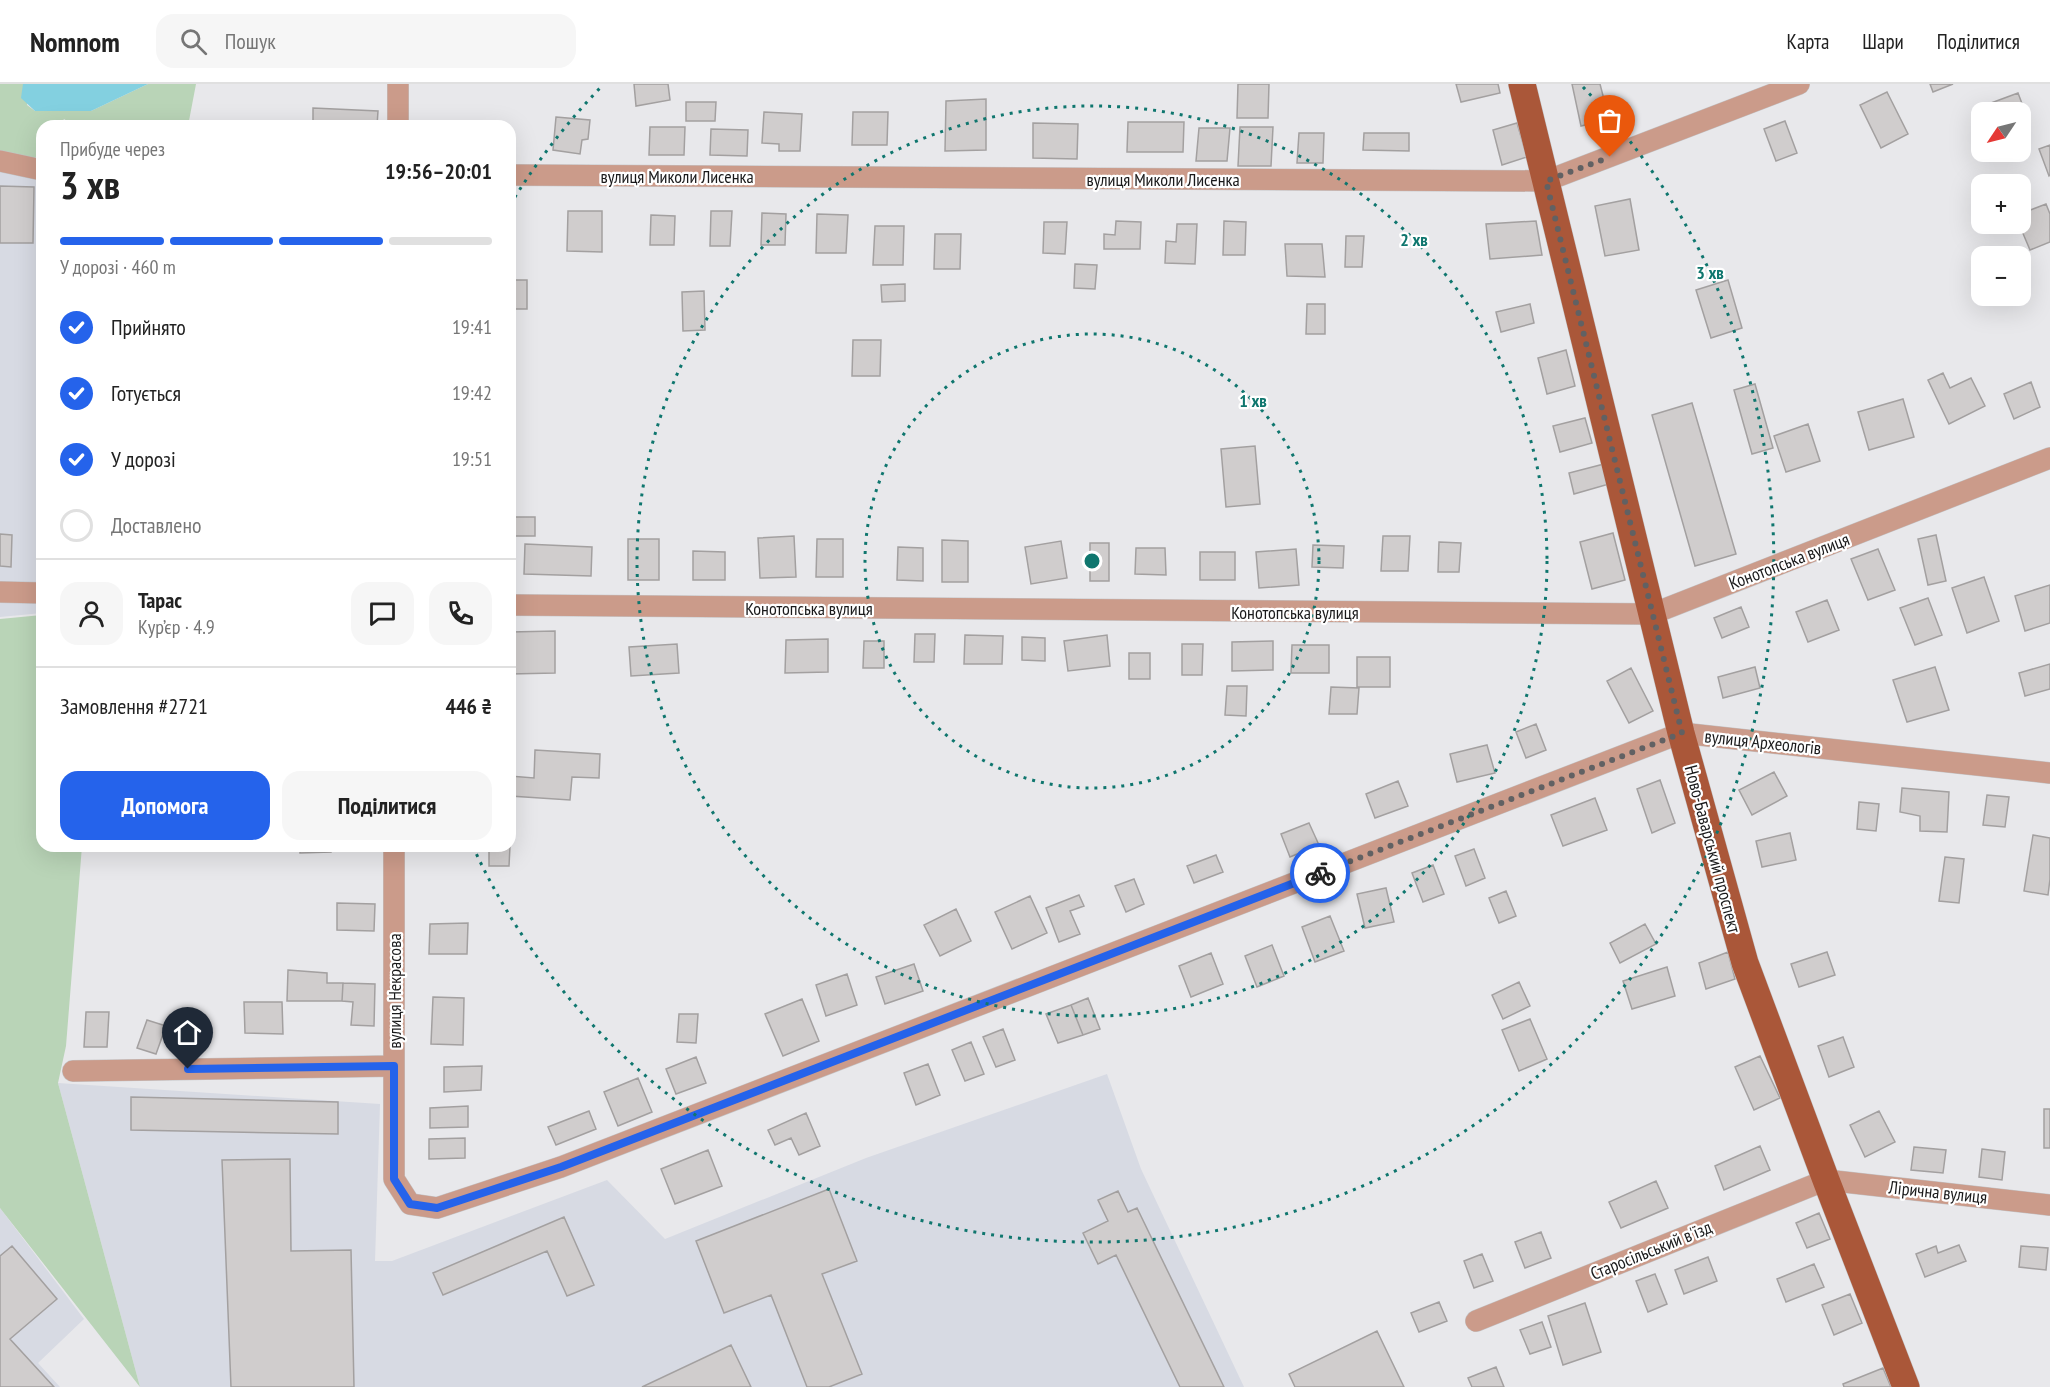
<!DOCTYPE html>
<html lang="uk">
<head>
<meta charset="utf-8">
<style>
	:root { --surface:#fff; --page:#f6f6f6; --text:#222; --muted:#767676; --line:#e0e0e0; --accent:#2563eb }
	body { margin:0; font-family:"PT Sans Narrow",sans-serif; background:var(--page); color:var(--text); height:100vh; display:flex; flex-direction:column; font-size:22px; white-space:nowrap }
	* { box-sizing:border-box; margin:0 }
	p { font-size:20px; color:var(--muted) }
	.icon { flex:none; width:33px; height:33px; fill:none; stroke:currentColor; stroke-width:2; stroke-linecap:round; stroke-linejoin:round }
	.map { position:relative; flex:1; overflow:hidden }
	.sheet { position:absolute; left:36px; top:36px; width:480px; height:732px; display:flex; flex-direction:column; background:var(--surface); border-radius:18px; box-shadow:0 6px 24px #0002 }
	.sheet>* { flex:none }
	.needle { width:39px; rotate:235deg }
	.fabs { position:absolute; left:1971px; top:18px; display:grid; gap:12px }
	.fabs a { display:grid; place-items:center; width:60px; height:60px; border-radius:12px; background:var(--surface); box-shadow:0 6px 24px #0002; font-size:30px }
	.pin { position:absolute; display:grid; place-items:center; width:51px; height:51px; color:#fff; margin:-62px -26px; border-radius:50% 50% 50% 0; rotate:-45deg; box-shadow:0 0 6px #0007 }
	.pin .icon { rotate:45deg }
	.courier { position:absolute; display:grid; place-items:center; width:60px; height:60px; margin:-30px; border:4px solid #2563eb; border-radius:50%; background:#fff; color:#222; box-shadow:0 2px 8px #0007 }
	.overview em { font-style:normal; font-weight:700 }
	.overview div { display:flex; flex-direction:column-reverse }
	.overview { display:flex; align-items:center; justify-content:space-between; height:102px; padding:0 24px }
	h1 { font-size:39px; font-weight:700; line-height:45px }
	.bar { display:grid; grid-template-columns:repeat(4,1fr); gap:9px 6px; align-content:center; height:72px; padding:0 24px }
	.bar i { height:8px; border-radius:4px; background:var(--line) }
	.bar .active { background:var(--accent) }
	.bar p { grid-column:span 4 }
	.line { display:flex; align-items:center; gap:15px; padding:0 24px; border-top:2px solid var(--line) }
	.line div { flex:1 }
	.round { display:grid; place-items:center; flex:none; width:63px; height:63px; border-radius:18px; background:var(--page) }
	ol { padding:0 24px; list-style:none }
	li { display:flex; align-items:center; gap:18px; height:66px }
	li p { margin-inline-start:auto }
	li .icon { padding:6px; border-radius:50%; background:var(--accent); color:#fff; stroke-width:4 }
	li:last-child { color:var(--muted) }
	li i { width:33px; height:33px; border:3px solid var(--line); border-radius:50% }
	.action { display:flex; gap:12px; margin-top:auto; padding:12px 24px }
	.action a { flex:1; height:69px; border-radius:18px; background:var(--accent); color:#fff; font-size:24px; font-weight:700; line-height:69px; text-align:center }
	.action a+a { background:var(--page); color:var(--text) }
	header { display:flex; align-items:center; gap:36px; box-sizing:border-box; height:84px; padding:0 30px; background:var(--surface); border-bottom:2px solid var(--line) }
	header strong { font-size:28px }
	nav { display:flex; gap:33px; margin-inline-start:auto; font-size:21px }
	.search { width:420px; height:54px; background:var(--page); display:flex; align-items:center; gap:15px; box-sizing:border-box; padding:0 21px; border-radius:18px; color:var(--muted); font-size:22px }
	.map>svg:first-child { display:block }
	.built { fill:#d7dae3 }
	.green { fill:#b9d4b7 }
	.water { fill:#83d0e0 }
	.building { fill:#d0cdcd; stroke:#a3a0a0; stroke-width:1.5 }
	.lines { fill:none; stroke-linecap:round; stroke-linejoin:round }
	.minor-casing { stroke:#c3c3c5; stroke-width:22 }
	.major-casing { stroke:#c3c3c5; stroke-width:28 }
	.minor { stroke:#cb9b8a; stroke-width:21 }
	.major { stroke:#aa5739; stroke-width:27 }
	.done { stroke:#616163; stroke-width:6; stroke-dasharray:0 10.8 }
	.route { stroke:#2563eb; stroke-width:8 }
	.ring { fill:none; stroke:#0f766e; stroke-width:3; stroke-dasharray:3 6 }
	.labels { text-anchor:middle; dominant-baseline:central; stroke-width:4.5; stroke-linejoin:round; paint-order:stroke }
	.street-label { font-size:18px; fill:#19191a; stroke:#fff }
	.centre { fill:#0f766e; stroke:#fff; stroke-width:3 }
	.ring-label { font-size:18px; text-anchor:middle; font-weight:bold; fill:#0f766e; stroke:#fff; stroke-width:4.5; stroke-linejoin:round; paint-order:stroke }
</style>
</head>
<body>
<header>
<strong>Nomnom</strong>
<div class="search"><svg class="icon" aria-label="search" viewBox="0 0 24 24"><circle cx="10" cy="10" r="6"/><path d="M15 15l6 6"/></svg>Пошук</div>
<nav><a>Карта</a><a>Шари</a><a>Поділитися</a></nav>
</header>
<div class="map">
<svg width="2050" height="1303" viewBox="0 0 2050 1303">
	<rect width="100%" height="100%" fill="#e8e8eb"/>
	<path class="built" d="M0,80L42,89V529L0,533Z
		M1107,990L1141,1085L1244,1303H140L58,999L380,1020L375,1177H392L607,1096L665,1155L866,1074Z
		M0,1124L84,1235L38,1279L60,1303H0Z"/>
	<path class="green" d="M0,0H28L27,21L35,27H91L148,0H196L188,42H75L64,35L62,38L73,42H42V74L15,72L0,75Z
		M42,531V762H82L66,962L58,999L140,1303L0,1124V535Z"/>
	<path class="water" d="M23,0H148L91,27H35L21,14Z"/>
	<path class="building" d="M634,0H668L670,16L636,22Z
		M1238,0H1269L1268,34H1237Z
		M1456,0H1498L1500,9L1461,18Z
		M1572,0H1600L1609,35L1581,42Z
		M1930,0H1953L1933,8Z
		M1887,8L1908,50L1881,64L1860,21Z
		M2018,9L2029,38L2020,41V28H1994L1991,19Z
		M986,15V66L945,67L946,17Z
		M686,18H716L715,37H686Z
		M313,24L378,27L377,42H313Z
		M764,28L802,30L800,67H779V60L762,59Z
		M853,28H888L887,61H852Z
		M556,33L590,36L588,55L582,56L580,70L553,66Z
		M443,37H464L463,42H443Z
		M1785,37L1797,69L1776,77L1764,45Z
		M1128,38H1184L1183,68H1127Z
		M1033,39L1078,40L1077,75L1033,74Z
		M1517,39L1527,73L1502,81L1493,46Z
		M650,43H685L684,71H649Z
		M1240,43H1273L1271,82H1238Z
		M1199,44H1230L1227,77H1196Z
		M711,45L748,46L747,72L710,71Z
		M1299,49H1324L1323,79H1297Z
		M1364,49H1409V67L1363,66Z
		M2050,61V91L2049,92L2039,65Z
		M0,102L34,103L33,159H0Z
		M1630,115L1639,166L1605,172L1595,122Z
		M2046,120L2050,130V158L2030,166L2019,140L2020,130Z
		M568,127H602V168L567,167Z
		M711,127H732L730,162H710Z
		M762,129L786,130L785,161H761Z
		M817,130L848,131L846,169H816Z
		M651,131L675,132L674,161H650Z
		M1116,137L1141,138L1140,165H1104V150L1115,151Z
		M1224,137L1246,138L1245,171H1223Z
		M1536,137L1542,171L1490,175L1486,140Z
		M1044,138H1067L1065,170L1043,169Z
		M1177,140H1197L1195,180L1165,179L1166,157L1176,158Z
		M875,142H904L903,181H873Z
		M935,150H961L960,185H934Z
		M1346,152H1364L1362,183H1345Z
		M1285,160H1322L1325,193L1287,192Z
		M1075,180L1097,181L1095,205L1074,204Z
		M510,196H527V225H510Z
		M1728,196L1742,244L1711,254L1696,206Z
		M905,200V217L882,218L881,201Z
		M704,207L705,246L683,247L682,208Z
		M1307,220H1325V250H1306Z
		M1530,220L1534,239L1501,248L1496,228Z
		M853,256H881L880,292H852Z
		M1566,266L1575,302L1547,310L1538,274Z
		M1943,289L1950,304L1971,294L1985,322L1949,340L1928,296Z
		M2031,298L2040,323L2014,335L2004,310Z
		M1755,300L1773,364L1752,370L1734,306Z
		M1903,315L1914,353L1869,366L1858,328Z
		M1692,319L1736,470L1695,482L1652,331Z
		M1585,334L1592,359L1560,368L1553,342Z
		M1808,340L1820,377L1786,388L1774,352Z
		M1255,362L1260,420L1226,423L1221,365Z
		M1604,380L1609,400L1574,410L1569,389Z
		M510,433H535V452H510Z
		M1613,449L1625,496L1592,505L1580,458Z
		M0,450L12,451L11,483L0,482Z
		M1936,451L1946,497L1928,501L1918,455Z
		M794,452L796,493L760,494L758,454Z
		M1383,452H1410L1408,487H1381Z
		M628,455H659V496H628Z
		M817,455H843V493H816Z
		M942,456L968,457V498H942Z
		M1061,457L1067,494L1031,500L1025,463Z
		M1439,458L1461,459L1459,488H1438Z
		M1090,459H1109V497H1090Z
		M525,460L592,463L591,492L524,490Z
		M1313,461L1344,462L1343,484L1312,483Z
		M898,463L923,464V497L897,496Z
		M1136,464H1165L1166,491L1135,490Z
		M1296,465L1299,501L1259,504L1256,468Z
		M1878,465L1895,506L1868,516L1851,475Z
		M693,467L725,468V496H693Z
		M1200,468H1235V496H1200Z
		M1984,493L1999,537L1967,549L1952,504Z
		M2050,501V539L2025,547L2015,512Z
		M1928,514L1942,551L1915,561L1900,524Z
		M1827,516L1839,546L1808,558L1796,528Z
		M1741,523L1749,543L1722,554L1714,534Z
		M555,547V589L510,590V548Z
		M915,550H935L934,578H914Z
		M965,551L1003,552L1002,580H964Z
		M1107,551L1110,582L1068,587L1064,557Z
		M1022,553L1045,554V577L1022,576Z
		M828,555V588L785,589L786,556Z
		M864,557H884V584H863Z
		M1273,557V586L1232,587V558Z
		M677,560L679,589L631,592L629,563Z
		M1182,560H1203L1202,591H1182Z
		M1292,561H1329V589H1291Z
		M1129,569H1150V595H1129Z
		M1357,573H1390V603H1357Z
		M2050,580V605L2025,612L2019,589Z
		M1755,583L1760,604L1723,614L1718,593Z
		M1935,583L1949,626L1907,638L1893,596Z
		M1631,584L1653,627L1629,639L1607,597Z
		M1227,602H1247L1246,632L1225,631Z
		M1331,603L1359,604L1357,630H1329Z
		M1536,640L1546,666L1526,674L1516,648Z
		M1487,661L1495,689L1457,698L1450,670Z
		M535,666L600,670L599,694L572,693L570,716L510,712V692L534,694Z
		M1774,688L1787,712L1752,731L1739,706Z
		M1660,696L1675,739L1652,749L1637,705Z
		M1398,697L1408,722L1375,734L1366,710Z
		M1902,704L1949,708L1947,748L1920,747V732L1900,728Z
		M1987,711L2009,713L2005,743L1983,741Z
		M1595,714L1607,746L1563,762L1551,731Z
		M1859,718L1879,720L1876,747L1857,745Z
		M1309,739L1319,761L1290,773L1281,750Z
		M1790,749L1796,776L1762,783L1756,757Z
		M2033,751L2050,754V795L2048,811L2024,807Z
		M300,762H331V768L300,769Z
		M489,762H510L509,782H489Z
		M1474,765L1485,794L1466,802L1455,772Z
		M1216,771L1223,788L1194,799L1187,782Z
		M1945,773L1964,775L1959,819L1939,817Z
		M1433,781L1444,810L1423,818L1412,789Z
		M1134,795L1144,820L1126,828L1115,802Z
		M1386,804L1394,838L1365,844L1357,810Z
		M1506,807L1516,832L1499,839L1489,814Z
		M1079,811L1084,822L1070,827L1080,850L1059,858L1046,824Z
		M1030,812L1047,849L1012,865L995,828Z
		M337,819L375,820L374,847L337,846Z
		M956,825L971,857L940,872L924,841Z
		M1330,832L1344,867L1315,878L1302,843Z
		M468,839L467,870H429L430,840Z
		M1645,840L1656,860L1620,879L1610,859Z
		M1272,861L1284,892L1257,903L1245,872Z
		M1728,868L1735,895L1706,905L1699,879Z
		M1827,868L1835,891L1799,903L1791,880Z
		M1211,869L1223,900L1191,913L1179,882Z
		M914,880L923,907L885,920L876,893Z
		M1667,883L1675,912L1632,925L1623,897Z
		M288,886L327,889V899H343L342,917H287Z
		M847,890L857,921L826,932L816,901Z
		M1519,898L1530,922L1503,935L1492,911Z
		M343,899L375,900L374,942L351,941L353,918L342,917Z
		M433,913L464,914L463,961L431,960Z
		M1088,914L1100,945L1083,951L1071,921Z
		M802,915L819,957L783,972L765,930Z
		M244,918H282L283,950L245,949Z
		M1071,921L1083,951L1058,959L1046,930Z
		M86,928H109L107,963H84Z
		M679,930H698L696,959L677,958Z
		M1530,935L1547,975L1519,987L1502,946Z
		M147,936L166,942L156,970L137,964Z
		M1003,945L1015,976L996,983L983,953Z
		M1843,953L1854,983L1829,993L1818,962Z
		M971,958L984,990L965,997L952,966Z
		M1760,972L1780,1014L1754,1026L1735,983Z
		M696,973L706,999L676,1010L666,985Z
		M928,980L940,1011L916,1021L904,989Z
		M482,982L481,1006L444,1008V983Z
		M638,994L652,1028L618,1042L604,1008Z
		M131,1013L338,1018V1050L131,1046Z
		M468,1022V1043L430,1044V1024Z
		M2044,1025H2050V1064H2044Z
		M589,1027L596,1045L556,1061L548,1043Z
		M1879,1027L1895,1058L1865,1073L1850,1041Z
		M806,1029L820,1062L799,1071L791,1054L775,1061L768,1046Z
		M465,1054V1074L429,1075V1055Z
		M1760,1062L1770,1086L1724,1106L1715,1082Z
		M1914,1063L1946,1066L1943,1089L1911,1086Z
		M1982,1065L2005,1068L2002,1096L1979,1093Z
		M708,1066L722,1102L675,1120L661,1085Z
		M290,1075L291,1167L351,1166L354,1303H231L222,1076Z
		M1656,1097L1668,1124L1621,1144L1609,1118Z
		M829,1105L857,1177L822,1190L862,1290L829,1303H807L771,1211L724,1229L696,1157Z
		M1118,1107L1128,1128L1137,1124L1224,1303H1180L1116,1171L1098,1180L1083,1149L1108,1137L1098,1116Z
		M1819,1129L1830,1155L1807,1164L1796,1139Z
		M564,1133L594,1201L567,1212L547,1167L443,1211L433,1189Z
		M1541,1148L1551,1174L1525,1184L1515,1158Z
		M1959,1161L1966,1177L1925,1193L1916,1170L1936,1162L1938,1169Z
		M12,1162L57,1215L10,1255L54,1303H0V1172Z
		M2021,1162L2048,1164L2046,1186L2019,1183Z
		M1482,1170L1493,1197L1474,1204L1464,1177Z
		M1708,1173L1717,1197L1684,1210L1675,1186Z
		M1814,1180L1824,1203L1786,1218L1777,1195Z
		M1655,1190L1667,1220L1648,1228L1636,1197Z
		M1850,1210L1862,1239L1834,1251L1822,1221Z
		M1439,1218L1447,1237L1419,1248L1411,1229Z
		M1585,1219L1601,1268L1563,1281L1548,1232Z
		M1542,1238L1551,1263L1530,1270L1520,1246Z
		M1377,1247L1404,1303H1295L1289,1290Z
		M731,1261L751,1303H642Z
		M1496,1283L1504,1303H1472L1468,1294Z
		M1883,1284L1891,1303H1844L1843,1300Z"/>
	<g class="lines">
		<defs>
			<path id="minor" d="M398,42V0
				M0,77L42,86
				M510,91L1546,97L1799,0
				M0,508L42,509
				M510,521L1652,530L2050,374
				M394,762V1095L410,1120L437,1124L561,1083L1681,649L2050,689
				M73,987L394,982
				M1476,1237L1826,1096L2050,1121"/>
			<path id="major" d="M1522,0L1681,649L1745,879L1826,1096L1906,1303"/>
		</defs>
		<use href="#minor" class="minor-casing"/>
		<use href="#major" class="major-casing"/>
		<use href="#minor" class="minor"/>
		<use href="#major" class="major"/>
	</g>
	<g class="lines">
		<path class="done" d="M1320,789L1682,649L1546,97L1610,73"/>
		<path class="route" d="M188,985L394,982V1095L410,1120L437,1124L561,1083L1320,789"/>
	</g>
	<g class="ring">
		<circle cx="1092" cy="477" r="227"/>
		<circle cx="1092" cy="477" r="455"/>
		<path d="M510 121A682 682 0 0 1 601 3M1583 3A682 682 0 1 1 474 765"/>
	</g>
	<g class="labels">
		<g class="street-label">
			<text x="677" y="92">вулиця Миколи Лисенка</text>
			<text x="1163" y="95">вулиця Миколи Лисенка</text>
			<text transform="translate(1789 477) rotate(-21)">Конотопська вулиця</text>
			<text x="809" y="524">Конотопська вулиця</text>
			<text x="1295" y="528">Конотопська вулиця</text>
			<text transform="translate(1763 658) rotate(6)">вулиця Археологів</text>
			<text transform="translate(1713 765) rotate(75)">Ново-Баварський проспект</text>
			<text transform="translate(394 907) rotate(-90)">вулиця Некрасова</text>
			<text transform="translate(1938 1108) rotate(6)">Лірична вулиця</text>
			<text transform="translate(1651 1166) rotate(-22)">Старосільський в'їзд</text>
		</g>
	</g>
	<circle cx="1092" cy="477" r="9" class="centre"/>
	<g class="ring-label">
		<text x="1414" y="162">2 хв</text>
		<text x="1710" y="195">3 хв</text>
		<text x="1253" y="323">1 хв</text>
	</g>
</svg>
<div class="fabs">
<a><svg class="needle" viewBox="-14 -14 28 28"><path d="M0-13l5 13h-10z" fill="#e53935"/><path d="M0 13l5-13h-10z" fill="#767676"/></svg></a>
<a>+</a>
<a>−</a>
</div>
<div class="pin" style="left:1610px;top:73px;background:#ea580c"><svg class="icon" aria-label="bag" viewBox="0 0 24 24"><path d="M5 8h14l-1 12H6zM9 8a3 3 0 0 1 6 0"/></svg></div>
<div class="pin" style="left:188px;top:985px;background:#1f2937"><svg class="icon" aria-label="home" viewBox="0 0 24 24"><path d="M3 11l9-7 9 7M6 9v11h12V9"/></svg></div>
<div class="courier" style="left:1320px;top:789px"><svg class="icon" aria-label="bike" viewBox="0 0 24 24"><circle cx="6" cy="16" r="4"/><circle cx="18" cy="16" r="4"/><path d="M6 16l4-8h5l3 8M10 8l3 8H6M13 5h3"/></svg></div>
<section class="sheet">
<div class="overview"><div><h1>3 хв</h1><p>Прибуде через</p></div><em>19:56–20:01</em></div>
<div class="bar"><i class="active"></i><i class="active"></i><i class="active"></i><i></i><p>У дорозі · 460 m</p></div>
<ol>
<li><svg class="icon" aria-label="check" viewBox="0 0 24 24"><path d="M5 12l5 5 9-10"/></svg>Прийнято<p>19:41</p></li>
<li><svg class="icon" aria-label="check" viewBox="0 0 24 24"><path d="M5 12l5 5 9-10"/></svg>Готується<p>19:42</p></li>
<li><svg class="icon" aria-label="check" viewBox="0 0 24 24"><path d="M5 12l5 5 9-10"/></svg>У дорозі<p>19:51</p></li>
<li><i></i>Доставлено</li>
</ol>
<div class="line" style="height:108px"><a class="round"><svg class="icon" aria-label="person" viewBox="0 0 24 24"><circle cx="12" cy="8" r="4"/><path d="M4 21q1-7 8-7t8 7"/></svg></a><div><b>Тарас</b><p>Кур’єр · 4.9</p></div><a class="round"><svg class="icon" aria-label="chat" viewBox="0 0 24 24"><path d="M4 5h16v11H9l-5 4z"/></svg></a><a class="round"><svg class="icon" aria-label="phone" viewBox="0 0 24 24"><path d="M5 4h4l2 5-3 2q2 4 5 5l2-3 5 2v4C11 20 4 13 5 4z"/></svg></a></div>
<div class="line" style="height:78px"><div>Замовлення #2721</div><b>446 ₴</b></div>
<div class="action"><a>Допомога</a><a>Поділитися</a></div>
</section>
</div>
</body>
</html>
